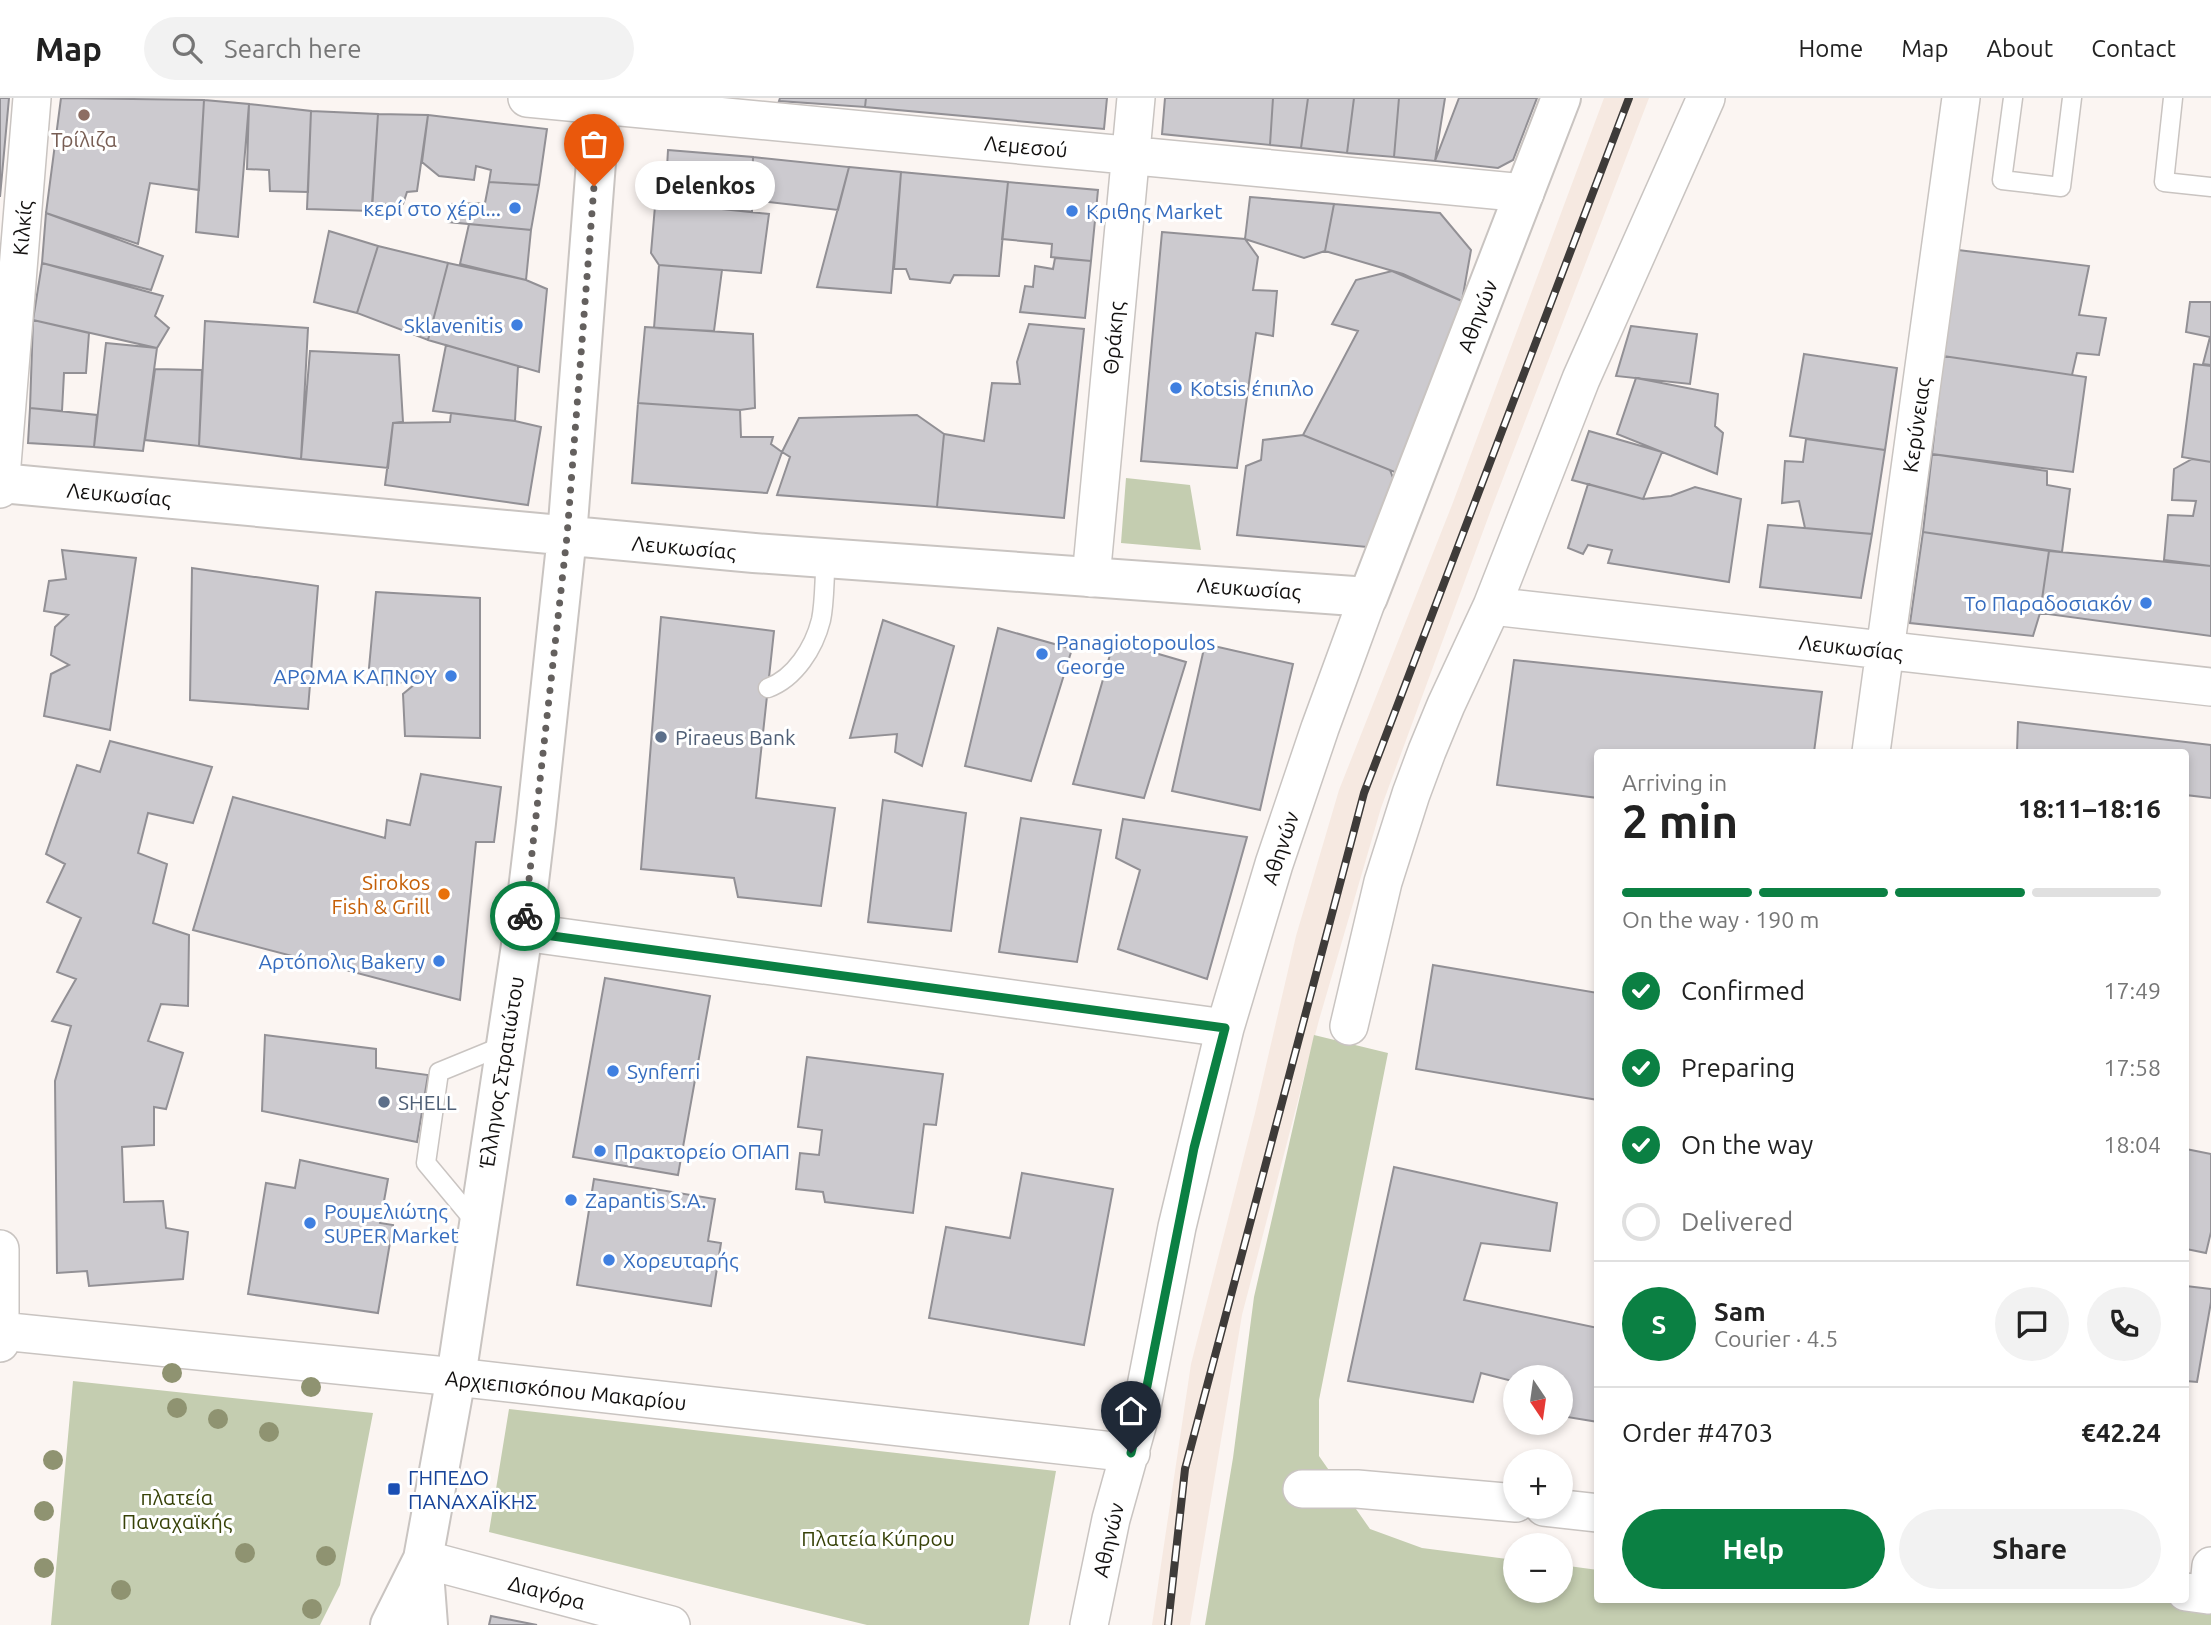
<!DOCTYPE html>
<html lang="en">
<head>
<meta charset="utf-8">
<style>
	:root { --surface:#fff; --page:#f2f2f2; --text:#222; --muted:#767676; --line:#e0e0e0; --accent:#0b8043 }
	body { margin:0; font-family:Ubuntu,sans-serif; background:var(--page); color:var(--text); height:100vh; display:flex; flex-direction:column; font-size:26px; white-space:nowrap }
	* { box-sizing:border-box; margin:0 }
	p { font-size:23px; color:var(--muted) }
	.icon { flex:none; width:38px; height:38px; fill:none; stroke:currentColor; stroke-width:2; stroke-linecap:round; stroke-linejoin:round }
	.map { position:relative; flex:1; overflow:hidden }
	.drawer { position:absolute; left:1594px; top:651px; width:595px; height:854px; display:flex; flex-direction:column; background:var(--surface); border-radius:7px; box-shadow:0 4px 10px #0003 }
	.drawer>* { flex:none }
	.needle { width:46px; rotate:167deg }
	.tools { position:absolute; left:1503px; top:1267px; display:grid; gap:14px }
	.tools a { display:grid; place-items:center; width:70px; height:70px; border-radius:50%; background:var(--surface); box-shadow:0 4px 10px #0003; font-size:35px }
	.pin { position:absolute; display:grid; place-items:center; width:60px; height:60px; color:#fff; margin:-72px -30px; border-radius:50% 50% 50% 0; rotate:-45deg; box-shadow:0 0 7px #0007 }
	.pin .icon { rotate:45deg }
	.courier { position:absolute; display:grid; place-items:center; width:70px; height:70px; margin:-35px; border:5px solid #0b8043; border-radius:50%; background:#fff; color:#222; box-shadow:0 2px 9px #0007 }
	.bubble { position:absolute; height:49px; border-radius:24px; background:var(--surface); box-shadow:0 4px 10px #0003; font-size:23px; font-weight:700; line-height:49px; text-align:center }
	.overview em { font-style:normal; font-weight:700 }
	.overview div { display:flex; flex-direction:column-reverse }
	.overview { display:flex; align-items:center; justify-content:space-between; height:119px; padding:0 28px }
	h1 { font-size:46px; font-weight:700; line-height:52px }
	.bar { display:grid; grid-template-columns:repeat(4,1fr); gap:10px 7px; align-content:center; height:84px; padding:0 28px }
	.bar i { height:9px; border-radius:5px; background:var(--line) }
	.bar .selected { background:var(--accent) }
	.bar p { grid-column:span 4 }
	.line { display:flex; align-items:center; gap:18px; padding:0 28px; border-top:2px solid var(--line) }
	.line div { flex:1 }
	.round { display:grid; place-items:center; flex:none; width:74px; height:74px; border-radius:37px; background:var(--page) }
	ol { padding:0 28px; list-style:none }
	li { display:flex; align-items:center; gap:21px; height:77px }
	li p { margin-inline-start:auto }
	li .icon { padding:7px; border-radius:50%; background:var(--accent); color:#fff; stroke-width:4 }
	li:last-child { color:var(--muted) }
	li i { width:38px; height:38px; border:4px solid var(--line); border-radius:50% }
	.cta { display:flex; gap:14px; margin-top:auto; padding:14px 28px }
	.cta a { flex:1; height:80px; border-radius:42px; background:var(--accent); color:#fff; font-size:28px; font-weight:700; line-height:80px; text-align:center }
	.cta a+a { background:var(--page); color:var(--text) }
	header { display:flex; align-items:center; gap:42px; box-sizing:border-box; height:98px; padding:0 35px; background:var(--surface); border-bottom:2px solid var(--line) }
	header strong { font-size:33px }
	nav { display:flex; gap:38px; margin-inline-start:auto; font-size:24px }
	.search { width:490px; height:63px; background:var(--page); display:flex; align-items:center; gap:18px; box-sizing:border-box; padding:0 24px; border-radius:38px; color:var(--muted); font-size:26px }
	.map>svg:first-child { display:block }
	.built { fill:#f6e9e1 }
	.green { fill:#c4cdb0 }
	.building { fill:#cccacf; stroke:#929095; stroke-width:2 }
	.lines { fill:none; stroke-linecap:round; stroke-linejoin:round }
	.lane-casing { stroke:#c9c4c1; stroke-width:21 }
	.street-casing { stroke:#c9c4c1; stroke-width:40 }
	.secondary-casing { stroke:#c9c4c1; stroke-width:42 }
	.lane { stroke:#fff; stroke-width:18 }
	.street { stroke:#fff; stroke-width:37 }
	.secondary { stroke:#fff; stroke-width:38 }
	.rail-casing { stroke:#3e3b39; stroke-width:8 }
	.rail { stroke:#fff; stroke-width:5; stroke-dasharray:16; stroke-linecap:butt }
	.tree { fill:#8f9371 }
	.done { stroke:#64605e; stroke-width:7; stroke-dasharray:0 12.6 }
	.route { stroke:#0b8043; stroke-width:9 }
	.education-dot { fill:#8d6e63; stroke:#fff; stroke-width:2.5 }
	.shop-dot { fill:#3f7fe0; stroke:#fff; stroke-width:2.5 }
	.service-dot { fill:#5c6f8a; stroke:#fff; stroke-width:2.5 }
	.food-dot { fill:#e8710a; stroke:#fff; stroke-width:2.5 }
	.transit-dot { fill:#1a4fb4; stroke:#fff; stroke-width:2.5 }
	.labels { text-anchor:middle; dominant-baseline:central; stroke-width:6; stroke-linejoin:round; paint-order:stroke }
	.education-label { font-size:21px; fill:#785e54; stroke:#fff }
	.street-label { font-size:21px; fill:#12100f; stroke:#fff }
	.shop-label { font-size:21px; fill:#366cbe; stroke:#fff; text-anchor:start }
	.service-label { font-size:21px; fill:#4e5e75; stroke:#fff; text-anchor:start }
	.food-label { font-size:21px; fill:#c56008; stroke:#fff; text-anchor:end }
	.transit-label { font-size:21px; fill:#164399; stroke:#fff; text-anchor:start }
	.park-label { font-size:21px; fill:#374208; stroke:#fff }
</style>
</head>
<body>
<header>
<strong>Map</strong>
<div class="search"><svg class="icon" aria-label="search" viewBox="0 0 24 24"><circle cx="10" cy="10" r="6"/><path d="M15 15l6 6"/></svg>Search here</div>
<nav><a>Home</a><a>Map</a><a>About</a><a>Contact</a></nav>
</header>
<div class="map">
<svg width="2211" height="1527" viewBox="0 0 2211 1527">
	<rect width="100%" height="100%" fill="#fbf5f2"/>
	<path class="built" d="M1604,0H1649L1492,409L1381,710L1319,922L1242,1217L1190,1527H1152L1191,1266L1255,1015L1296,838L1339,692L1452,407Z"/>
	<path class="green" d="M1126,380L1190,387L1201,452L1121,445Z
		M1314,937L1388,955L1319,1302V1358L1370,1431L1422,1450L1515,1462L1516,1493H1561V1467L1598,1472V1502H2186L2211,1503V1527H1205L1233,1360L1254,1199Z
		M73,1283L373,1315L340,1487L320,1527H51Z
		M509,1311L1056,1373L1029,1527H867L489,1434Z"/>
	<path class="building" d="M0,0H9L0,99Z
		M61,0L204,2L199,92L150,85L138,146L46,115Z
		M780,0H866L865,9L779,3Z
		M866,0H1107L1104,31L865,9Z
		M1165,0H1273L1270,47L1162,36Z
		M1273,0H1308L1301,50L1270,47Z
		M1308,0H1354L1347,55L1301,50Z
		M1354,0H1399L1394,59L1347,55Z
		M1399,0H1445L1435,63L1394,59Z
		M1459,0H1537L1513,62L1498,70L1435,63Z
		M204,2L249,6L238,139L196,134Z
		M249,6L311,13L308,94L270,93L269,72L247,71Z
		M311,13L378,16L372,113L307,111Z
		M378,16L428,17L417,93L407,94L403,106H372Z
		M428,17L547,31L539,87L489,84L491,72L476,68L474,82L439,78L422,64Z
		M668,52L753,59L752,114L665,105Z
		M753,59L849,69L838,112L752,102Z
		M849,69L901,74L891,195L817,189Z
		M901,74L1008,84L999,178L954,177L950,185L910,181L906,171H894Z
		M489,84L539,87L531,132L448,124L450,106L485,105Z
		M1008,84L1098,92L1091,163L1051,159L1052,146L1002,141Z
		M1250,99L1334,106L1325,153L1304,160L1245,141Z
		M665,105L769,116L761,175L659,167L651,155L655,108Z
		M1334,106L1440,115L1471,152L1462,203L1403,176L1325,153Z
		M46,115L163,158L151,192L42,165Z
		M469,126L531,132L526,182L460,166Z
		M329,133L378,148L357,215L314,204Z
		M1162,134L1245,141L1258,159L1253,192L1277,193L1273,238L1256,235L1237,370L1141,363Z
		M378,148L448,165L428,242L357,215Z
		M1958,152L2089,168L2079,217L2106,220L2099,257L2077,255L2072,277L1943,258Z
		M1055,160L1091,163L1085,220L1020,214L1025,188L1033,189L1035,168L1053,171Z
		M42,165L163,198L155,218L169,230L157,250L33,222Z
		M448,165L526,182L547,191L539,274L428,242Z
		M659,167L722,172L714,233L654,230Z
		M1392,173L1462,203L1461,225L1402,377L1303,337L1358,233L1332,226L1356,182Z
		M2190,204H2211V267L2203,266L2210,239L2186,234Z
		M33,222L89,235L86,275H64L62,313L30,310Z
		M205,223L308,230L301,361L199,348Z
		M1029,226L1084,231L1064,420L937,409L944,336L984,343L992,285L1020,286L1017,264Z
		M1631,228L1697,236L1690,286L1616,278Z
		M645,229L753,236L755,310L740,312L638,305Z
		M106,245L157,250L143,353L94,349Z
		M446,247L518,268L515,323L433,313Z
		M310,253L399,257L403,324L393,325L388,370L301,361Z
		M1804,256L1897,270L1885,352L1790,338Z
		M1943,258L2086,279L2073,374L1932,356Z
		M2194,266L2211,268V364L2182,359Z
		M155,271L202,272L199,348L145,342Z
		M1636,280L1718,296L1715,328L1723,335L1717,376L1617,336Z
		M638,305L740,312L741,339H773L771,346L782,354L767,395L632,385Z
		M30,310L97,317L94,349L28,345Z
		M451,315L515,323L541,329L528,407L385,387L393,325L450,324Z
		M917,317L944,336L937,409L777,397L790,359L782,354L799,320Z
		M1589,333L1662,354L1643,401L1572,382Z
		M1303,337L1390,372L1398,393L1378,450L1237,437L1246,368L1261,362L1263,342Z
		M1806,341L1885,352L1872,436L1805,430L1799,403L1782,405L1785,363L1803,364Z
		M1932,356L2047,373V387L2070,391L2062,454L1923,434Z
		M2192,361L2211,364V468L2164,462L2168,417L2193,418L2196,403L2172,402L2174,371Z
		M1588,386L1643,401L1671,398L1695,389L1741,401L1729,484L1608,465L1612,452L1588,447L1583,456L1568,450Z
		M1768,427L1872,436L1861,500L1760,489Z
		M1923,434L2049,453L2040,515L2033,538L1910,525Z
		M62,452L136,460L110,632L44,618L51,576L69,567L51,557L55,529L68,517L44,513L49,483L66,481Z
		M2049,453L2211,468V538L2040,515Z
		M192,470L318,488L308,611L190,602Z
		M376,494L480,500V640L405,638L403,596L415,586L416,571L399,586L383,587L369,570Z
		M661,519L774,533L756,700L835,710L821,808L738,799L734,780L641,771Z
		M883,522L954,548L922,668L895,654L897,636L850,640Z
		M998,530L1072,551L1031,683L965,668Z
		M1114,543L1186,564L1144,700L1073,686Z
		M1205,546L1293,566L1260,712L1172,693Z
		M1514,562L1822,594L1814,654H1598V700L1497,687Z
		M2018,624L2211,647V700L2186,697V654H2017Z
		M110,643L212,669L193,725L148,715L138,755L167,766L153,825L189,837L188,908L161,906L148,943L183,955L166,1011L154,1009V1047L122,1049L124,1104L163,1103L166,1130L188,1134L183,1181L89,1188L87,1173L57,1175L55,983L71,928L52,923L76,881L57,874L81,820L47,804L65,766L46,756L77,667L100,674Z
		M421,676L501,689L494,744H476L460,902L193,832L233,699L385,740L387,722L410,727Z
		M883,702L966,715L951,833L868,824Z
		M1021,720L1101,732L1077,864L999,854Z
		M1123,721L1247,739L1207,881L1118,851L1140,772L1116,760Z
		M1433,867L1598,895V1002L1416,971Z
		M605,880L710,898L678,1077L573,1059Z
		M265,937L376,951V970L428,977L417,1044L262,1013Z
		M807,959L943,976L936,1027L924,1026L913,1115L825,1104L823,1094L796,1091L800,1055L819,1057L822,1032L798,1029Z
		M2186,1051L2211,1056V1134L2206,1155L2186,1151Z
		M300,1062L388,1081L380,1125L393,1127L378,1215L248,1196L266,1085L295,1090Z
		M1394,1069L1557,1105L1550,1153L1481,1145L1464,1202L1598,1230V1324L1561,1318V1279H1516V1284L1481,1275L1473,1304L1348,1283Z
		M1022,1075L1113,1091L1084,1247L929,1220L946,1129L1010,1140Z
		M594,1081L715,1101L708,1143L721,1145L711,1208L577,1187Z
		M2186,1188L2211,1191V1204L2197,1284L2186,1283Z
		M491,1518L537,1527H489Z"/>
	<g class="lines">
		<defs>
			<path id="lane" d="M2013,0L2002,82L2061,89L2072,0
				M2173,0L2164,84L2211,89
				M768,590C795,580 814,550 821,522C825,503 824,480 826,460
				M476,1125L426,1065L439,974L505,947"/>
			<path id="street" d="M527,0L1525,95
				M0,391L32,0
				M1091,480L1136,0
				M1492,508L2211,589
				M1871,654L1961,0
				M523,834L1225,930
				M1349,928L1383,784L1411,696L1427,653L1446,607L1492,508L1581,281L1706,0
				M0,1151V1245
				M0,1233L456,1279L1131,1355
				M1302,1391H1357L1516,1405
				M1544,1409L1598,1415
				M423,1461L671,1527
				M2186,1494L2208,1497L2211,1468
				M1089,1527L1111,1421L1141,1314L1177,1129L1225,930L1274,766L1320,630L1368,499"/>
			<path id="secondary" d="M0,385L754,455L1368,499L1561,0
				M390,1527L423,1461
				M428,1527L423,1461L456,1279L523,834L536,725L567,438L601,0"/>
		</defs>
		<use href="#lane" class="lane-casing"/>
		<use href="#street" class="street-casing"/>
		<use href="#secondary" class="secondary-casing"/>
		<use href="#lane" class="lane"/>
		<use href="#street" class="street"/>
		<use href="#secondary" class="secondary"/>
		<defs>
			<path id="rail" d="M1168,1527L1185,1371L1364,695L1629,0"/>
		</defs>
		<use href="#rail" class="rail-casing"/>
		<use href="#rail" class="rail"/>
	</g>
	<g class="tree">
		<circle cx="172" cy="1275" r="10"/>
		<circle cx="311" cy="1289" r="10"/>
		<circle cx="177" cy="1310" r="10"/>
		<circle cx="218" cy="1321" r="10"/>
		<circle cx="269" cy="1334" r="10"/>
		<circle cx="53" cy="1362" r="10"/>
		<circle cx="44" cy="1413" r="10"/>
		<circle cx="245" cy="1455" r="10"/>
		<circle cx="326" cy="1458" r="10"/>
		<circle cx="44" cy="1470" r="10"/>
		<circle cx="121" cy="1492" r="10"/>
		<circle cx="312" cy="1511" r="10"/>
	</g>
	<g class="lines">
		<path class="done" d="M525,818L567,438L594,88"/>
		<path class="route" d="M525,818L523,834L1225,930L1194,1050L1147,1288L1131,1355"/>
	</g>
	<circle class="education-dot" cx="84" cy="17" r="7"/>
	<g class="shop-dot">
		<circle cx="515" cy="110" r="7"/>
		<circle cx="1072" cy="113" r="7"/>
		<circle cx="517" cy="227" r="7"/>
		<circle cx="1176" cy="290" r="7"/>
		<circle cx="2146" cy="505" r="7"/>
		<circle cx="1042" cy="556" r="7"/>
		<circle cx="451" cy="578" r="7"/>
		<circle cx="439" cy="863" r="7"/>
		<circle cx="613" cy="973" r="7"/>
		<circle cx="600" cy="1053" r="7"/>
		<circle cx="571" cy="1102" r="7"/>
		<circle cx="310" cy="1125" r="7"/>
		<circle cx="609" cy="1162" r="7"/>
	</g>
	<g class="service-dot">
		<circle cx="661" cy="639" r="7"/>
		<circle cx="384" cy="1004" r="7"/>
	</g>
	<circle class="food-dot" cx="444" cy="796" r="7"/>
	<rect class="transit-dot" x="387" y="1384" width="14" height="14" rx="3.5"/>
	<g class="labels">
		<g class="education-label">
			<text x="84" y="41">Τρίλιζα</text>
		</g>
		<g class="street-label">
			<text transform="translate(1026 48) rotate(5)">Λεμεσού</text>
			<text transform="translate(22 130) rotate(-85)">Κιλκίς</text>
			<text transform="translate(1477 218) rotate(-69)">Αθηνών</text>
			<text transform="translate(1113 240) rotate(-85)">Θράκης</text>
			<text transform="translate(1916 327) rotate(-82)">Κερύνειας</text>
			<text transform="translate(119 396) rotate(5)">Λευκωσίας</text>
			<text transform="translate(684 449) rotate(5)">Λευκωσίας</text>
			<text transform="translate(1249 490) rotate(4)">Λευκωσίας</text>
			<text transform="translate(1851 549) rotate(6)">Λευκωσίας</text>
			<text transform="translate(1280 750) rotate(-72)">Αθηνών</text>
			<text transform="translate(501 974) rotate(-81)">Έλληνος Στρατιώτου</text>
			<text transform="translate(566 1292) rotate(6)">Αρχιεπισκόπου Μακαρίου</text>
			<text transform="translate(1108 1442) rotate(-77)">Αθηνών</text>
			<text transform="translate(547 1494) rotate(15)">Διαγόρα</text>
		</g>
		<g class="shop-label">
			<text x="501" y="110" text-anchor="end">κερί στο χέρι...</text>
			<text x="1086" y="113">Κριθης Market</text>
			<text x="503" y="227" text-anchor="end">Sklavenitis</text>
			<text x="1190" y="290">Kotsis έπιπλο</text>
			<text x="2132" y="505" text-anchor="end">Το Παραδοσιακόν</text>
			<text x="1056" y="544">Panagiotopoulos<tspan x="1056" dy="24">George</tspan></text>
			<text x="437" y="578" text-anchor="end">ΑΡΩΜΑ ΚΑΠΝΟΥ</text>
			<text x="425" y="863" text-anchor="end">Αρτόπολις Bakery</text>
			<text x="627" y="973">Synferri</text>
			<text x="614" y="1053">Πρακτορείο ΟΠΑΠ</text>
			<text x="585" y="1102">Zapantis S.A.</text>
			<text x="324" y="1113">Ρουμελιώτης<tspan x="324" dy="24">SUPER Market</tspan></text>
			<text x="623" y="1162">Xoρευταρής</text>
		</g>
		<g class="service-label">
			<text x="675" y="639">Piraeus Bank</text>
			<text x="398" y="1004">SHELL</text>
		</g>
		<g class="food-label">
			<text x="430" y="784">Sirokos<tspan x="430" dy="24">Fish &amp; Grill</tspan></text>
		</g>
		<g class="transit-label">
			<text x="408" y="1379">ΓΗΠΕΔΟ<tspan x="408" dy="24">ΠΑΝΑΧΑΪΚΗΣ</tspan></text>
		</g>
		<g class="park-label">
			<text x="177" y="1399">πλατεία<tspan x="177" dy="24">Παναχαϊκής</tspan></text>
			<text x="878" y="1440">Πλατεία Κύπρου</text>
		</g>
	</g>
</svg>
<div class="tools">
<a><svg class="needle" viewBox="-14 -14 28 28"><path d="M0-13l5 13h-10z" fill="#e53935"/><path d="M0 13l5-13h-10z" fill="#767676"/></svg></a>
<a>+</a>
<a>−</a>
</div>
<div class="pin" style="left:594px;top:88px;background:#ea580c"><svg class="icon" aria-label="bag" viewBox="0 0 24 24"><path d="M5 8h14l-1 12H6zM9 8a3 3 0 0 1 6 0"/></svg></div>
<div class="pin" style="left:1131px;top:1355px;background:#1f2937"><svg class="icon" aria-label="home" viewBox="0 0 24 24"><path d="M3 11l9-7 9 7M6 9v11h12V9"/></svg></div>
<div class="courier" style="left:525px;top:818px"><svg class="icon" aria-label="bike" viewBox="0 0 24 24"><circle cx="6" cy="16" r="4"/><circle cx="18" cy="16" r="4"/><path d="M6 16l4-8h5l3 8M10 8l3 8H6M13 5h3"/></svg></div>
<div class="bubble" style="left:635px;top:63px;width:140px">Delenkos</div>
<section class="drawer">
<div class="overview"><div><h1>2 min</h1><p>Arriving in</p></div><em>18:11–18:16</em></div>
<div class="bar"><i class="selected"></i><i class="selected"></i><i class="selected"></i><i></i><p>On the way · 190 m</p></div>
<ol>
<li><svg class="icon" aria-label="check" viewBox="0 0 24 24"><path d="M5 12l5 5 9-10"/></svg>Confirmed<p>17:49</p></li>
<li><svg class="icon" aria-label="check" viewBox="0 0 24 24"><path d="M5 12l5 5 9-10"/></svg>Preparing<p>17:58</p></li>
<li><svg class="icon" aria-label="check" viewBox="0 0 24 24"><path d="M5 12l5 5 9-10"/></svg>On the way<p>18:04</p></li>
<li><i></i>Delivered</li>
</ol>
<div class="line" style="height:126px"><b class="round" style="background:var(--accent);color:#fff">S</b><div><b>Sam</b><p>Courier · 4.5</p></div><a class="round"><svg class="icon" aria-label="chat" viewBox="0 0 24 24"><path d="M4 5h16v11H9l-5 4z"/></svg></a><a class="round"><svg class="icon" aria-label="phone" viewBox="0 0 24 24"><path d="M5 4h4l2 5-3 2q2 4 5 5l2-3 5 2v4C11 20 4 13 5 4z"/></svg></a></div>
<div class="line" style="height:91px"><div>Order #4703</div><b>€42.24</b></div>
<div class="cta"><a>Help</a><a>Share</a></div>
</section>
</div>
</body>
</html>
